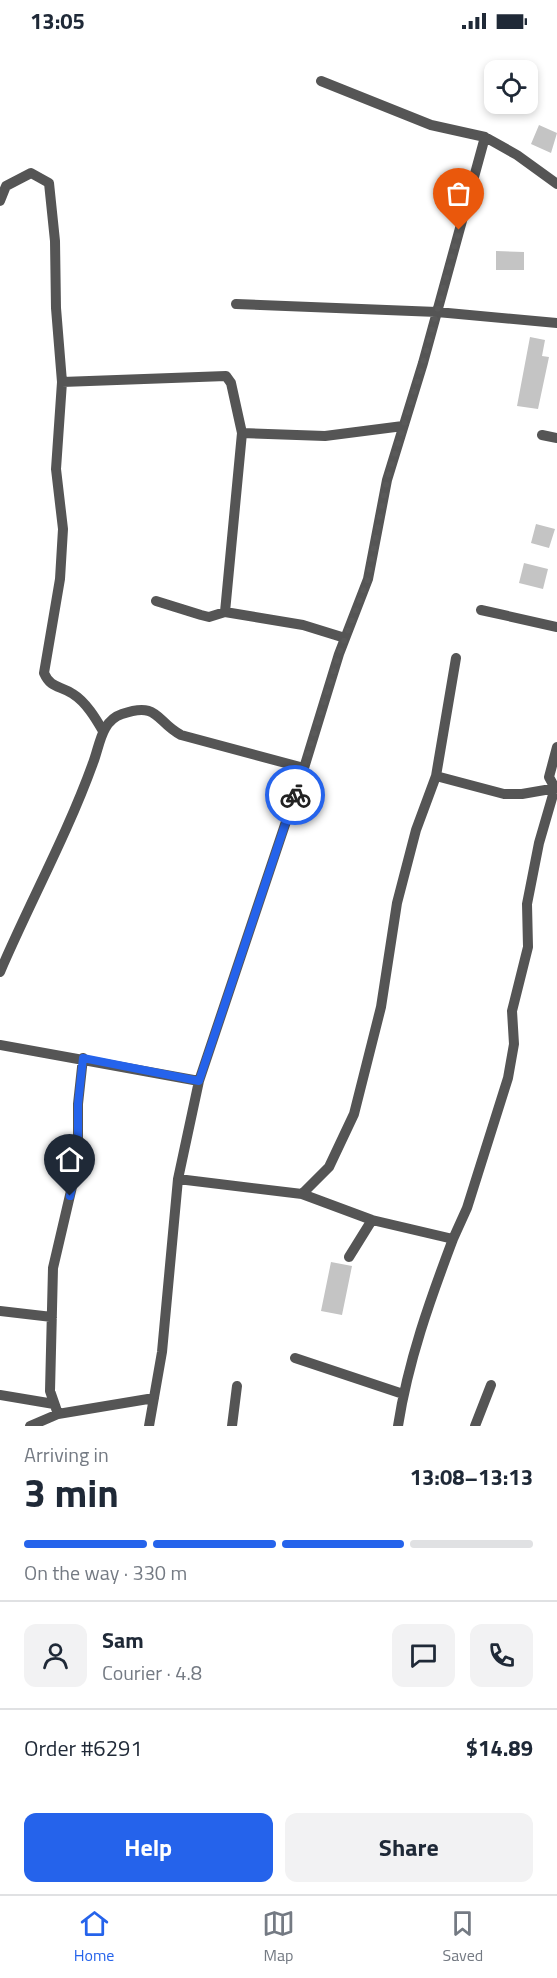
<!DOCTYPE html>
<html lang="en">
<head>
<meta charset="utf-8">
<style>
	:root { --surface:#fff; --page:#f2f2f3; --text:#1f2937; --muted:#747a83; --line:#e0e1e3; --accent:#2563eb }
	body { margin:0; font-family:"Titillium Web",sans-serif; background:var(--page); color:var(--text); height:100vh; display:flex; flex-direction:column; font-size:22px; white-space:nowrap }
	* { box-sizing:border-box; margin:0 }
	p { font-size:20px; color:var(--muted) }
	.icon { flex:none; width:33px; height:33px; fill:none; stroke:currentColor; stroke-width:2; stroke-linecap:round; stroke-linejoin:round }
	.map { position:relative; height:1384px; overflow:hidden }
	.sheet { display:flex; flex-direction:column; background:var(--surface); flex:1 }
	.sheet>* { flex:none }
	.controls { position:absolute; left:484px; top:18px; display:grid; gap:12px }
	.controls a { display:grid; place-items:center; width:54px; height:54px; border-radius:12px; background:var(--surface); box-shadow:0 3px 9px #0003; font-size:30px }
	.pin { position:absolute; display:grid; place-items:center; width:51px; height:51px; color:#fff; margin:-62px -26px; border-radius:50% 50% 50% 0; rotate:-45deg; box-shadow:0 0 6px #0007 }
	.pin .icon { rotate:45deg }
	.courier { position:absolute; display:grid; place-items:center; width:60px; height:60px; margin:-30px; border:4px solid #2563eb; border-radius:50%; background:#fff; color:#222; box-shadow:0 2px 8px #0007 }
	.head em { font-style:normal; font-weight:700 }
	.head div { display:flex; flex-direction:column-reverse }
	.head { display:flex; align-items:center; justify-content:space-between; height:102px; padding:0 24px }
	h1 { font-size:39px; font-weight:700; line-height:45px }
	.bar { display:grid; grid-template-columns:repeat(4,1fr); gap:9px 6px; align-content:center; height:72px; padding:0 24px }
	.bar i { height:8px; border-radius:4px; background:var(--line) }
	.bar .on { background:var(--accent) }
	.bar p { grid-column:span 4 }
	.line { display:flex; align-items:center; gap:15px; padding:0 24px; border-top:2px solid var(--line) }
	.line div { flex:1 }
	.round { display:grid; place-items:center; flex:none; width:63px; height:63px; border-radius:12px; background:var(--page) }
	.button { display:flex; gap:12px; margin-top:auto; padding:12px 24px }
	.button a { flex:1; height:69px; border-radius:12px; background:var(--accent); color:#fff; font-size:24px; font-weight:700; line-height:69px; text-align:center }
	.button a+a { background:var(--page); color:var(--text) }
	.status { display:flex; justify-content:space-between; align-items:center; height:42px; padding:0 30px; background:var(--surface); direction:ltr }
	.status svg { height:16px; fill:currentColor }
	.tabs { display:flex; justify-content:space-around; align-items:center; height:84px; border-top:2px solid var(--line); background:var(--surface); font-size:16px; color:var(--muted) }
	.tabs a { display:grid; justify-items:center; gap:3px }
	.tabs .on { color:var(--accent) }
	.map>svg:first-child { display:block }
	.building { fill:#c4c4c4 }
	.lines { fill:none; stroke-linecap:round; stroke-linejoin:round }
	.minor { stroke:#555; stroke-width:10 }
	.done { stroke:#595959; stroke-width:6; stroke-dasharray:0 10.8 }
	.route { stroke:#2563eb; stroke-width:8 }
</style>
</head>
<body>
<div class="status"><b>13:05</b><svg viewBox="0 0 49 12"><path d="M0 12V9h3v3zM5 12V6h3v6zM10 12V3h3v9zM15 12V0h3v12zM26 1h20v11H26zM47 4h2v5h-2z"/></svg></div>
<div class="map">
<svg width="557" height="1384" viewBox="0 0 557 1384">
	<rect width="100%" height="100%" fill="#fff"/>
	<path class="building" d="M539,83L557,91L551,111L531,102Z
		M496,209L524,210V228H496Z
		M530,295L545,298L542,314L549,315L538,367L517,364Z
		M536,482L555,487L549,506L531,501Z
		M524,521L548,527L543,547L519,541Z
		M331,1220L352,1224L342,1273L321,1269Z"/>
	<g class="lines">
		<path class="minor" d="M321,39L431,83L485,95L517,113L557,142
			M0,159L6,144L31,131L49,141L55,199L56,266L62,340L56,427L63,487L60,537L44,631C51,647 60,643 73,652C86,660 96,677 103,689
			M236,262L437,270L557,281
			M62,340L226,334L231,341L242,391L225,570
			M242,391L325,394L403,384
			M542,393L557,396
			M156,559L201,573L209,575L225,570L303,583L345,596
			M481,568L557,585
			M436,734L504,752H522L557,746
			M0,930C30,860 67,793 93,721C100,703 101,679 122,672C159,659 156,680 181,693L304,726
			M0,1003L199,1039
			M178,1137L302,1152L372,1178L453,1197C430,1258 408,1319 398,1384
			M302,1152L329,1125L354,1072L381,965L397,861L416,788L436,734L456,616
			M453,1197L467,1166L508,1036L514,1002L512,969L528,905L527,862L539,801L555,746L549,735L557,705
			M349,1215L372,1178
			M0,1269L52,1275
			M295,1316L403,1352
			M0,1353L54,1362
			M58,1372L50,1349L53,1226L78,1119V1062L83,1016
			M30,1384L58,1372L154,1356
			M149,1384L162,1310L178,1137L199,1039L304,726L339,612L368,537L387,438L423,321L485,95
			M232,1384L237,1344
			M475,1384L491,1343"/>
	</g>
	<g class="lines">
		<path class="done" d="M295,753L339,612L368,537L387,438L423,321L459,188"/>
		<path class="route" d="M70,1154L78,1119V1062L83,1016L199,1039L295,753"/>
	</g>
</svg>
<div class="controls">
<a><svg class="icon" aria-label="locate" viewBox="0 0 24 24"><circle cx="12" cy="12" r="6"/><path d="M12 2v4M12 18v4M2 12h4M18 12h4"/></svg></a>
</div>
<div class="pin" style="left:459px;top:188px;background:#ea580c"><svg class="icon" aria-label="bag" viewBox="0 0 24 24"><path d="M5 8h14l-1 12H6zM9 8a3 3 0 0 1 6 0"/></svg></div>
<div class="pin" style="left:70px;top:1154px;background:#1f2937"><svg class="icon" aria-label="home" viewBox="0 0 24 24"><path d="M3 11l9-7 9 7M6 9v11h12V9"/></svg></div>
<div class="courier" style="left:295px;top:753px"><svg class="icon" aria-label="bike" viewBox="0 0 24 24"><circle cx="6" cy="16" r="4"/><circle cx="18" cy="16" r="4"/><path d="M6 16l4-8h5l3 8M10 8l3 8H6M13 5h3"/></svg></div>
</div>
<section class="sheet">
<div class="head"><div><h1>3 min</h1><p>Arriving in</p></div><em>13:08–13:13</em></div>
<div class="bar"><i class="on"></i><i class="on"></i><i class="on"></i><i></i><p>On the way · 330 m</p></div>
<div class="line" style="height:108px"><a class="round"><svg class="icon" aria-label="person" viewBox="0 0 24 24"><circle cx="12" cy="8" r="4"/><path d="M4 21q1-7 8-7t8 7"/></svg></a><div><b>Sam</b><p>Courier · 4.8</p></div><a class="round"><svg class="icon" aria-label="chat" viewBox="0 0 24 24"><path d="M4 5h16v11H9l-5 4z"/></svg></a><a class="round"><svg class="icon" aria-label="phone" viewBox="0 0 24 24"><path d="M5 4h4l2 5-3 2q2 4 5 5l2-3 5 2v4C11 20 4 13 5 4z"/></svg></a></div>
<div class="line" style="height:78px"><div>Order #6291</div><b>$14.89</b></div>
<div class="button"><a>Help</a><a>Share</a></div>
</section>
<nav class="tabs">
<a class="on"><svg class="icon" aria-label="home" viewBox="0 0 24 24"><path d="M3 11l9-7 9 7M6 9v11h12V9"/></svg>Home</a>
<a><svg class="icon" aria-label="map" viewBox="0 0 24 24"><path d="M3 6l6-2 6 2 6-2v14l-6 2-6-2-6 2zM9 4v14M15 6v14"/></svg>Map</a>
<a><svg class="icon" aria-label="saved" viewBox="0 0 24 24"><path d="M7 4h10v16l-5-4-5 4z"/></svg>Saved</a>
</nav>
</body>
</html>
